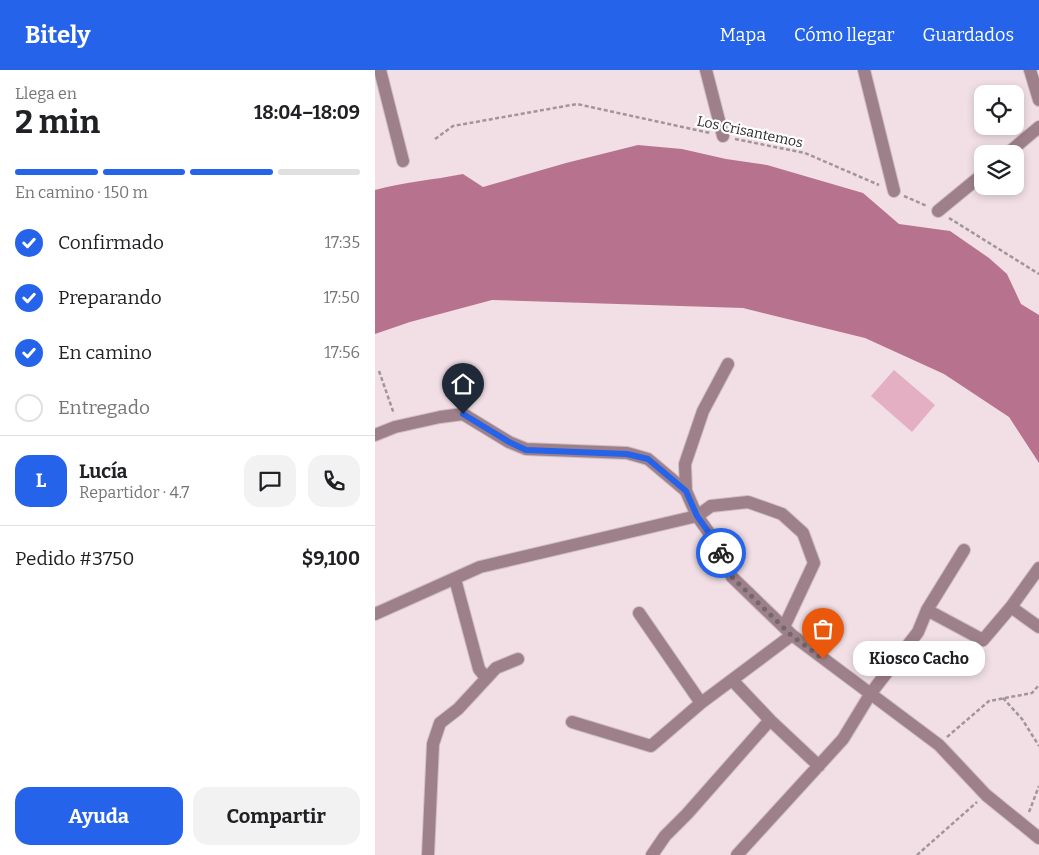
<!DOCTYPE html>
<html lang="es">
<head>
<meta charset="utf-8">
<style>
	:root { --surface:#fff; --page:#f2f2f2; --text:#202124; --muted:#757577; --line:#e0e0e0; --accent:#2563eb }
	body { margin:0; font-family:Bitter,serif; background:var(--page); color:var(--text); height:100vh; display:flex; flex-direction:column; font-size:19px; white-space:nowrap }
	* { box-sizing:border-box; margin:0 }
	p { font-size:16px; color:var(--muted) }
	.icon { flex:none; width:28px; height:28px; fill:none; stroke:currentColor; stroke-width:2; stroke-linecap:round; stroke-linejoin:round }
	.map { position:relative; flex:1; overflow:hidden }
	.panel { display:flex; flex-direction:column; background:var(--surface); width:375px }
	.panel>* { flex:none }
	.fabs { position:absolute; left:599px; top:15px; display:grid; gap:10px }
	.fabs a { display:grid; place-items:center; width:50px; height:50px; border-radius:10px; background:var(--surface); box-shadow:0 2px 8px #0003; font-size:25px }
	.pin { position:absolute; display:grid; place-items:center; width:42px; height:42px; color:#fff; margin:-51px -21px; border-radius:50% 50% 50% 0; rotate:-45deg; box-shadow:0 0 5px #0007 }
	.pin .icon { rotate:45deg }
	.courier { position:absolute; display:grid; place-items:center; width:50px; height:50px; margin:-25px; border:4px solid #2563eb; border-radius:50%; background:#fff; color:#222; box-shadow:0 1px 6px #0007 }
	.bubble { position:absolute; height:35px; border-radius:15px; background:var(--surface); box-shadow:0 2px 8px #0003; font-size:16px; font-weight:700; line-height:35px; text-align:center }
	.head em { font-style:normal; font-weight:700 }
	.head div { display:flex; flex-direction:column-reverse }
	.head { display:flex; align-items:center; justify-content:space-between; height:85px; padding:0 15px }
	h1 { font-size:32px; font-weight:700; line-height:38px }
	.bar { display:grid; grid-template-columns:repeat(4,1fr); gap:8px 5px; align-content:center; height:60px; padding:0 15px }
	.bar i { height:6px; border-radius:4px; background:var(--line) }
	.bar .active { background:var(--accent) }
	.bar p { grid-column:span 4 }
	.line { display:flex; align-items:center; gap:12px; padding:0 15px; border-top:1px solid var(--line) }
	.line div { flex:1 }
	.round { display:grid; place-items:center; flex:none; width:52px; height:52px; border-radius:15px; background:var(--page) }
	ol { padding:0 15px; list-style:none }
	li { display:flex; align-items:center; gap:15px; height:55px }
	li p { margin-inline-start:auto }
	li .icon { padding:5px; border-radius:50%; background:var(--accent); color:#fff; stroke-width:4 }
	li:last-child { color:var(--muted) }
	li i { width:28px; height:28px; border:2px solid var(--line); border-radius:50% }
	.button { display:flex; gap:10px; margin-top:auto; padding:10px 15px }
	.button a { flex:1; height:58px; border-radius:15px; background:var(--accent); color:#fff; font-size:20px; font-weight:700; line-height:58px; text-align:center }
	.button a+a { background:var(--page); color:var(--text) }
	header { display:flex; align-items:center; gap:30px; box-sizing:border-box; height:70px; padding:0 25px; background:var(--accent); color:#fff }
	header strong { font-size:24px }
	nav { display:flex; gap:28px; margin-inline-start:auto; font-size:18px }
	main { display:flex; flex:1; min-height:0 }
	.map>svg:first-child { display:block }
	.green { fill:#e4afc3 }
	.water { fill:#b7738e }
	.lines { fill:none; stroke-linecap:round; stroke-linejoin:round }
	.minor-casing { stroke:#cebec3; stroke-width:14 }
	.path { stroke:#a29599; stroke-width:2.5; stroke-dasharray:4 2.5; stroke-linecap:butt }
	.minor { stroke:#9e808b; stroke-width:12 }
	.done { stroke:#72686b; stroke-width:5; stroke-dasharray:0 9 }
	.route { stroke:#2563eb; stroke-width:6 }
	.labels { text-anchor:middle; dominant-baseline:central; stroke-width:4.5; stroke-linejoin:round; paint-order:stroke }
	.street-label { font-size:14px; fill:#2e282a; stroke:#fff }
</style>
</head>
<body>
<header>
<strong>Bitely</strong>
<nav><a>Mapa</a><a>Cómo llegar</a><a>Guardados</a></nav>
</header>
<main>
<section class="panel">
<div class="head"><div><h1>2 min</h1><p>Llega en</p></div><em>18:04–18:09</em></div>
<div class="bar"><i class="active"></i><i class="active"></i><i class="active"></i><i></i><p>En camino · 150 m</p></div>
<ol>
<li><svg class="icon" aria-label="check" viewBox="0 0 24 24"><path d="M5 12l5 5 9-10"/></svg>Confirmado<p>17:35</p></li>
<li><svg class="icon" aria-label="check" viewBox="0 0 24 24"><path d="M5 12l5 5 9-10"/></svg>Preparando<p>17:50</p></li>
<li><svg class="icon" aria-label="check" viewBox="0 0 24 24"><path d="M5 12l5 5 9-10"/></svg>En camino<p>17:56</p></li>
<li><i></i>Entregado</li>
</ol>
<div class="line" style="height:90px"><b class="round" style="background:var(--accent);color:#fff">L</b><div><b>Lucía</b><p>Repartidor · 4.7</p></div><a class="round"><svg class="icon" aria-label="chat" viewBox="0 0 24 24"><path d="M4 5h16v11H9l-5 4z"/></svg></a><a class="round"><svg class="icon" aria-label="phone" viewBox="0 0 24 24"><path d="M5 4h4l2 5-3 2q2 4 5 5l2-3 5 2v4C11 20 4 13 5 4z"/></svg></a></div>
<div class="line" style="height:65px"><div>Pedido #3750</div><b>$9,100</b></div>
<div class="button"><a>Ayuda</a><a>Compartir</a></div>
</section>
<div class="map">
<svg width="664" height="785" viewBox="0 0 664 785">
	<rect width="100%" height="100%" fill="#f1dfe5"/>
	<path class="green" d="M519,300L560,335L537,362L496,326Z"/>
	<path class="water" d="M263,75L307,79L351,89L392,95L488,123L524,154L575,161L614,188L632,204L646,234L664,245V393L634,347L569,304L490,268L368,238L117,230L35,252L0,264V120C29,112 58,110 88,104L108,117L191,93Z"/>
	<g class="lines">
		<defs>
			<path id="minor" d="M5,0L28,91
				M331,0L348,66
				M489,0L519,121
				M655,0L664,30
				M632,84L664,57
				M563,141L608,104
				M353,294L328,341L310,394L311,421L322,446L340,471L357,507L417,565L564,675L611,725L664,768
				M0,365L20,357L65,347L88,344L134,372L151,379L252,383L273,389L311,421
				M80,509L104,599L111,608
				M636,537L664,498
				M552,540L608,570L636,537L664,557
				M264,543L326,633
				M0,544L105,497L322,446L336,436L373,432L407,444L428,463L439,493L409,557
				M358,611L395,650L444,696
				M197,652L276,676L326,633L417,565
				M53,785L58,674L65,653L83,639L121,598L143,589
				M277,785L290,766L312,744L395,650
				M362,785L468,669L496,623L543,562L552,540L589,480"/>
		</defs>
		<use href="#minor" class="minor-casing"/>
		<path class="path" d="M60,69L78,56L202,34L335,63
			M360,69L430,83L504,115
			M529,126L552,136
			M574,148L664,204
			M4,301L19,344
			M628,628L647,649L664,676
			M572,667L614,631L657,623L664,615
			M654,742L664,716
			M542,785L602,732"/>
		<use href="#minor" class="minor"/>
	</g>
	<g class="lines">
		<path class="done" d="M346,483L357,507L417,566L448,589"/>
		<path class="route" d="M88,344L134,372L151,380L252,384L273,389L311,421L322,446L340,471L346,483"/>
	</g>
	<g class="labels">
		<g class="street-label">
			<text transform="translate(375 62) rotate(12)">Los Crisantemos</text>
		</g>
	</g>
</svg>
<div class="fabs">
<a><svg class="icon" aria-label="locate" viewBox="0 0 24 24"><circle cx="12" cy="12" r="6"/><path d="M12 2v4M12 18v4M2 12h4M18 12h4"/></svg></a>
<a><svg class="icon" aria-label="layers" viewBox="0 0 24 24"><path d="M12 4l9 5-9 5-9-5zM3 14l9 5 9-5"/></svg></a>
</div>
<div class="pin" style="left:448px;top:589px;background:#ea580c"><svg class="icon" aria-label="bag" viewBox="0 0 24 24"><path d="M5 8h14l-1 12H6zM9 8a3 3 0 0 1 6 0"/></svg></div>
<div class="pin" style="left:88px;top:344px;background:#1f2937"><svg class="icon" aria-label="home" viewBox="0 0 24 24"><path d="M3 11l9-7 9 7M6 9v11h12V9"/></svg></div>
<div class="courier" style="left:346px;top:483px"><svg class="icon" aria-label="bike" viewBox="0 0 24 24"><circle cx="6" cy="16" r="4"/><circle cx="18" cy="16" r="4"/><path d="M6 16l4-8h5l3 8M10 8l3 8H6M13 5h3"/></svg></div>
<div class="bubble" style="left:478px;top:571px;width:132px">Kiosco Cacho</div>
</div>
</main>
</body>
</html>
